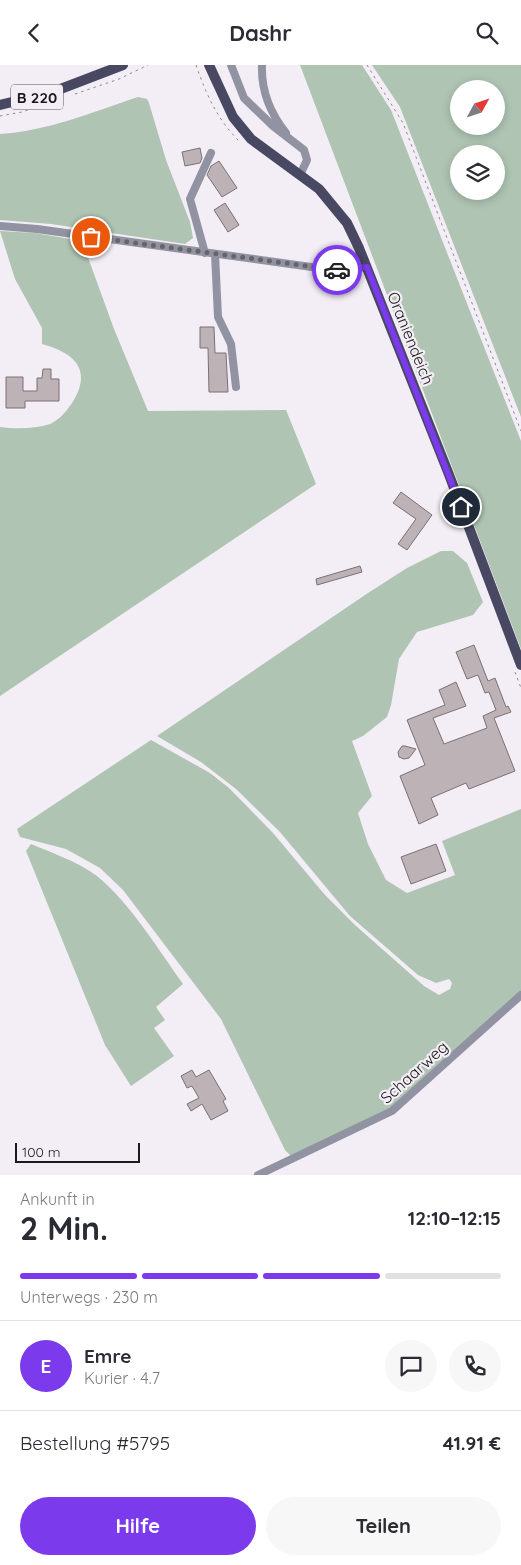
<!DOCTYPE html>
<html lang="de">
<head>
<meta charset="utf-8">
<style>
	:root { --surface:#fff; --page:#f7f7f7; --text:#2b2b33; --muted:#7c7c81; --line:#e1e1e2; --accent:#7c3aed }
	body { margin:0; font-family:Quicksand,sans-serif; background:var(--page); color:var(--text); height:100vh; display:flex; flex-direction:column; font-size:19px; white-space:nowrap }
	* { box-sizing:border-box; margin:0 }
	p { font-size:16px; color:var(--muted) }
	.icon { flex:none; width:28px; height:28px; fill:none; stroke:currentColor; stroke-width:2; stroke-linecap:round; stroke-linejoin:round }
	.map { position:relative; height:1110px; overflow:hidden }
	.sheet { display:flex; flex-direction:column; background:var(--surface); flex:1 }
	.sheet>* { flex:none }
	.needle { width:32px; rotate:50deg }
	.controls { position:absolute; left:450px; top:15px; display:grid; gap:10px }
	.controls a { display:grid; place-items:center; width:55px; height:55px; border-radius:50%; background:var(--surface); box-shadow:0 2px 8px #0003; font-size:25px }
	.scale { position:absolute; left:15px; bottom:12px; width:125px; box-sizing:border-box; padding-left:5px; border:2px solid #1c1a1d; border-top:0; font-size:14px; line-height:18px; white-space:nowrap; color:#1c1a1d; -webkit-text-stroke:4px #f3edf5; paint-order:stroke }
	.pin { position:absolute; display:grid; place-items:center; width:42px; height:42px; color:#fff; margin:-21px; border:2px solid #fff; border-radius:50%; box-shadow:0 1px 5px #0007 }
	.courier { position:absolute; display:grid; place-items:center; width:50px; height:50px; margin:-25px; border:4px solid #7c3aed; border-radius:50%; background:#fff; color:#222; box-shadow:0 1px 6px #0007 }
	.overview em { font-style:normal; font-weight:700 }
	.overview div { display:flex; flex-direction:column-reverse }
	.overview { display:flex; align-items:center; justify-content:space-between; height:85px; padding:0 20px }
	h1 { font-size:32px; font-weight:700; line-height:38px }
	.bar { display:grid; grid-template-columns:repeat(4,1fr); gap:8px 5px; align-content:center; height:60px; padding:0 20px }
	.bar i { height:6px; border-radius:4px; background:var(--line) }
	.bar .current { background:var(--accent) }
	.bar p { grid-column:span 4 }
	.line { display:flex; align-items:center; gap:12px; padding:0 20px; border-top:1px solid var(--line) }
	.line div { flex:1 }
	.round { display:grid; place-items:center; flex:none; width:52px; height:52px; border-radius:26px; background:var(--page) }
	.cta { display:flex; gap:10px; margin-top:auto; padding:10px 20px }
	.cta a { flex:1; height:58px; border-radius:30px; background:var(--accent); color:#fff; font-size:20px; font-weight:700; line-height:58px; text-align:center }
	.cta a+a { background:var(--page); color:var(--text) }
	header { display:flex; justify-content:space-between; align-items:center; height:65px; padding:0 20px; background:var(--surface); font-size:22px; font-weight:700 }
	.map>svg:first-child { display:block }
	.green { fill:#afc4b3; fill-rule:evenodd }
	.building { fill:#bdb3b6; stroke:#7a7174 }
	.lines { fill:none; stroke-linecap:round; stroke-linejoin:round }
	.path { stroke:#8c888e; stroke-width:1; stroke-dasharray:2.5 4; stroke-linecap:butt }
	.minor { stroke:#9293a2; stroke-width:8 }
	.major { stroke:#484862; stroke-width:10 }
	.done { stroke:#676469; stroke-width:5; stroke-dasharray:0 9 }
	.route { stroke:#7c3aed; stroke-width:6 }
	.labels { text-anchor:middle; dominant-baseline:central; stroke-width:4.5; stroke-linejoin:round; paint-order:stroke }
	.shield { fill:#f3edf5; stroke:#5c595e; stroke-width:1 }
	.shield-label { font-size:15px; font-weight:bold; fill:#1c1a1d }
	.street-label { font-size:16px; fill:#1c1a1d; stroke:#f3edf5 }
</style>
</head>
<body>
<header><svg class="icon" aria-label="back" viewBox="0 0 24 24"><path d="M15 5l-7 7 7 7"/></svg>Dashr<svg class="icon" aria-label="search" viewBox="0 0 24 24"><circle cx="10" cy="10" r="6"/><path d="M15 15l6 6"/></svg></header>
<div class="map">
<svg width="521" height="1110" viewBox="0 0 521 1110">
	<rect width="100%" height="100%" fill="#f3edf5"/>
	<path class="green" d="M300,0H362L391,45L521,376V584Z
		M372,0H521V352L400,42ZM459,24H496V61H459ZM459,89H496V126H459Z
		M138,32L147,34L149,38L166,95L190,157L193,173L185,179L51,159L0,155V69C48,66 93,47 138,32Z
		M0,166L35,168L82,176L114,264L148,346L286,345L316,419L0,631V362C15,364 35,364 50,359C59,355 66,347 72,338C93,305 75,288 42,279V263L15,214Z
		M441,486H453L467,498L483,537L473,550L417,567L399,594L391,640L387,652L363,671L352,676L372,731L358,748L368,779L386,815L407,828L455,810L442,776L521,744V926L387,1046L291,1091L285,1085L221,954L123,825L100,803L66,784L20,772L17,764L151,675L210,708L229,723L273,768L325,830L355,860L424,921L439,930L450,924L452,918L449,914L436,918L418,910L350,851L280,767L236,724L201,697L157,671L368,528L407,503Z
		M31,779C53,788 78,797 97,811C130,838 158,884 183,919L156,942L165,955L154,963L174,991L131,1021L105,980L26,786Z"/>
	<path class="building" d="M200,83L202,93L200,98L185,101L182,87Z
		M219,96L237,123L222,132L207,110L211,101Z
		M225,138L239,160L228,167L214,145Z
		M200,262H214L215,288H226L228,327H209L208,283H200Z
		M43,304H51V314H59V336H25V343H6V312H23V326H37V313H42Z
		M401,427L432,450L407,485L398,479L416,454L393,438Z
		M360,501L362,507L317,520L316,514Z
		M474,580L488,616L495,613L506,642L508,641L511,647L494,653L515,706L469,724L466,718L431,733L438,750L419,759L400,711L425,700L407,655L445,640L439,625L456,617L466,641L433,653L444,679L487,663L483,651L496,645L489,627L485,628L478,610L467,614L456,587Z
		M402,681H405L416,684L409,693L404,694L399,692L398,687Z
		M436,779L446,806L411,819L401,792Z
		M192,1005L196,1012L209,1005L226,1034L223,1036L228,1046L211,1055L202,1039L191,1046L187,1039L199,1033L192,1021L187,1023L181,1011Z"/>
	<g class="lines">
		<path class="path" d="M196,0C206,29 217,54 239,76
			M367,0L403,58L521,366
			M75,29L119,14L148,0
			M0,51L22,47L45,39
			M515,607L521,623"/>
		<path class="minor" d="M231,0L244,33L273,61L304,85L307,95L300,110
			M262,0C261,26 270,48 286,68
			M0,161L37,164L333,205L367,202
			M205,188L190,134L211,88
			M215,189L218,252L231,279L236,322
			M258,1110L392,1046L521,930"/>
		<path class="major" d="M209,0L233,52L251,74L319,124L347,158L359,183L448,407L521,600
			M0,40L50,28L123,0"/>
	</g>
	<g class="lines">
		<path class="done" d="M91,172L337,205"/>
		<path class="route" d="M337,205L367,202L461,442"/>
	</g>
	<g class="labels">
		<rect class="shield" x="11" y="19.5" width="52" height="25" rx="4"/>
		<g class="shield-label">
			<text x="37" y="32">B 220</text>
		</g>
		<g class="street-label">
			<text transform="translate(411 273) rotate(68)">Oraniendeich</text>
			<text transform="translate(414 1007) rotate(-42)">Schaarweg</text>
		</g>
	</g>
</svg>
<div class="controls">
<a><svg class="needle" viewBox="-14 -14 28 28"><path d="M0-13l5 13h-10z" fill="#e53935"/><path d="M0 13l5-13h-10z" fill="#7c7c81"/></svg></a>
<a><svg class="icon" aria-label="layers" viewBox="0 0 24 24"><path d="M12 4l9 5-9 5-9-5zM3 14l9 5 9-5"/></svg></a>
</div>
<div class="scale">100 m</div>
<div class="pin" style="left:91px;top:172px;background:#ea580c"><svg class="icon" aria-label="bag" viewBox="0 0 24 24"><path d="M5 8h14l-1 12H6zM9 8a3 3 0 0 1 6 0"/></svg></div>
<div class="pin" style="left:461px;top:442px;background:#1f2937"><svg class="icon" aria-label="home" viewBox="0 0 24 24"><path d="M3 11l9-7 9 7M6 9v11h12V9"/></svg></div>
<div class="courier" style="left:337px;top:205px"><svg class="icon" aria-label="car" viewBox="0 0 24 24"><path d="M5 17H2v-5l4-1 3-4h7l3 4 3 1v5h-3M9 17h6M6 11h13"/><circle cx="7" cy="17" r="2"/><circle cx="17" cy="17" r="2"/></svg></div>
</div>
<section class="sheet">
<div class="overview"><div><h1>2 Min.</h1><p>Ankunft in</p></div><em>12:10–12:15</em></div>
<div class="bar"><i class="current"></i><i class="current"></i><i class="current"></i><i></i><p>Unterwegs · 230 m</p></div>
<div class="line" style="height:90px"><b class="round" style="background:var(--accent);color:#fff">E</b><div><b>Emre</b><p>Kurier · 4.7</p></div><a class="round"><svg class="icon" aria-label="chat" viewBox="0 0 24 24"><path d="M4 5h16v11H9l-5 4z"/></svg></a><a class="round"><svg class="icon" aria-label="phone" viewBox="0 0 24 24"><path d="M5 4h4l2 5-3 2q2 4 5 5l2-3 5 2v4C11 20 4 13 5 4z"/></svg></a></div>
<div class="line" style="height:65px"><div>Bestellung #5795</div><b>41.91 €</b></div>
<div class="cta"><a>Hilfe</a><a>Teilen</a></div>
</section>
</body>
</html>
